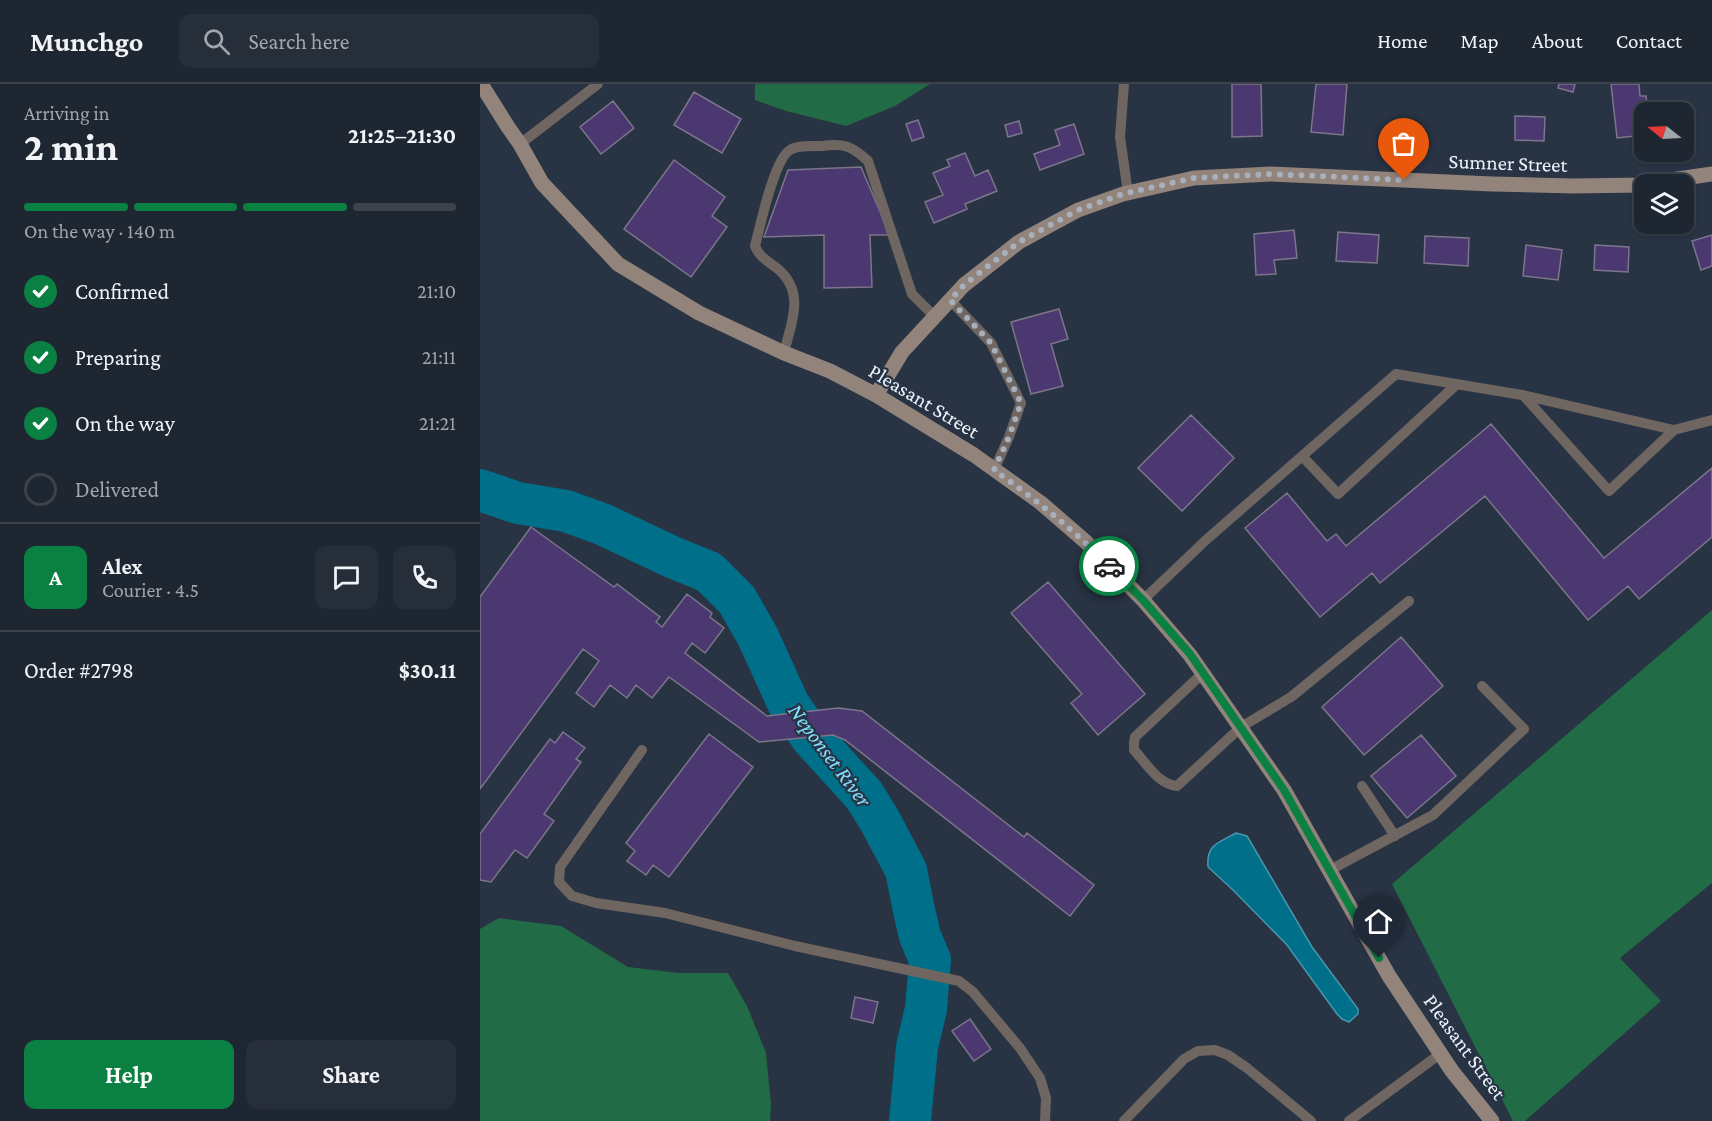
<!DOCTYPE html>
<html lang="en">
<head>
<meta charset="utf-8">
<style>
	:root { --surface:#1e2632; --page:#262e3a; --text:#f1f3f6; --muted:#a1a5ac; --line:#3c434d; --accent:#0b8043 }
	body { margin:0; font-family:"Crimson Pro",serif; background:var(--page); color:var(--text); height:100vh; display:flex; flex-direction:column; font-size:22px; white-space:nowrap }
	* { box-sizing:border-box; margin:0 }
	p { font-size:20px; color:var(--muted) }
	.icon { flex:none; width:33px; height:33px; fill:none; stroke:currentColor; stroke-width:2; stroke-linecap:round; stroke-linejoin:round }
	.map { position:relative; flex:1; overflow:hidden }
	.panel { display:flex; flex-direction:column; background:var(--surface); width:480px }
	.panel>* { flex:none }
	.needle { width:39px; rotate:288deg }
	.fabs { position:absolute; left:1154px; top:18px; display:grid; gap:12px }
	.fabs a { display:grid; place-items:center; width:60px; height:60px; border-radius:12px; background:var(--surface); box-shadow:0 2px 4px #0004,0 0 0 2px var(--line); font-size:30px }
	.pin { position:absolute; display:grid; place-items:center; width:51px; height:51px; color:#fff; margin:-62px -26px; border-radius:50% 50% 50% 0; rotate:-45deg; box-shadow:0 0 6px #0007 }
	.pin .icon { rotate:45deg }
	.courier { position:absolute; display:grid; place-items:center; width:60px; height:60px; margin:-30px; border:4px solid #0b8043; border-radius:50%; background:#fff; color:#222; box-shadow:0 2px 8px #0007 }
	.headline em { font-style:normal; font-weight:700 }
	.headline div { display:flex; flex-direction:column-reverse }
	.headline { display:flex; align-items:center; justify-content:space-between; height:102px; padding:0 24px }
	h1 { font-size:39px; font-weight:700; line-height:45px }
	.bar { display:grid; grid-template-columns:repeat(4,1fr); gap:9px 6px; align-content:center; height:72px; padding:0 24px }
	.bar i { height:8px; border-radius:4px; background:var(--line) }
	.bar .current { background:var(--accent) }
	.bar p { grid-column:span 4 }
	.line { display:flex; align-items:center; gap:15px; padding:0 24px; border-top:2px solid var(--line) }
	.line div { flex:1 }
	.round { display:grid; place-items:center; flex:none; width:63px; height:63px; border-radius:12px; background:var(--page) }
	ol { padding:0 24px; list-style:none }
	li { display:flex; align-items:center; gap:18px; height:66px }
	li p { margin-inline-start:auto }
	li .icon { padding:6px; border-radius:50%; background:var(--accent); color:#fff; stroke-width:4 }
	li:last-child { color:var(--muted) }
	li i { width:33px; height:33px; border:3px solid var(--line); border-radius:50% }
	.primary-button { display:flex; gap:12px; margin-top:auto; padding:12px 24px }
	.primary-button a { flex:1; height:69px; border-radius:12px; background:var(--accent); color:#fff; font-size:24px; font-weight:700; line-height:69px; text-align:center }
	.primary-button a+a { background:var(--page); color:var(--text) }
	header { display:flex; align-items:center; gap:36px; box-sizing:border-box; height:84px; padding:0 30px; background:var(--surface); border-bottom:2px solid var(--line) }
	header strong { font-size:28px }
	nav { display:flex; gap:33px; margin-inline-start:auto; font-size:21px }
	.search { width:420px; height:54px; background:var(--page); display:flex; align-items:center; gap:15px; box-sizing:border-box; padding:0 21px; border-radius:12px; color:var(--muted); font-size:22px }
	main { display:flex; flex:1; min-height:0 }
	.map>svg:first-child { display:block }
	.forest { fill:#216b46 }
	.water { fill:#00708a; stroke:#4697ac; stroke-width:1.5 }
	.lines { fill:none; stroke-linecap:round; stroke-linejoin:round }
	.river { stroke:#00708a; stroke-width:42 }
	.building { fill:#4c3870; stroke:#7b768a; stroke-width:1.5 }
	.lane { stroke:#706661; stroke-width:10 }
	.secondary { stroke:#92837b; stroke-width:15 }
	.done { stroke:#a7b0bc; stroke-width:6; stroke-dasharray:0 10.8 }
	.route { stroke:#0b8043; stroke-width:8 }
	.labels { text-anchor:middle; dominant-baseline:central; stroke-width:4.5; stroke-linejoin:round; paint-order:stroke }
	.street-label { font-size:21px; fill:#ebf3fd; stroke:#283343 }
	.water-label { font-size:22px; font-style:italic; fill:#82e0ff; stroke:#283343 }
</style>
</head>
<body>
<header>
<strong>Munchgo</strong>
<div class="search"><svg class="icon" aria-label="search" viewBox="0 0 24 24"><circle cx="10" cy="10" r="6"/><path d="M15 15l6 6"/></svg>Search here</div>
<nav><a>Home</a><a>Map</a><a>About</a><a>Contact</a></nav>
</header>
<main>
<section class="panel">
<div class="headline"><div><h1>2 min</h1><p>Arriving in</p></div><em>21:25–21:30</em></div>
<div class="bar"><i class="current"></i><i class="current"></i><i class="current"></i><i></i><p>On the way · 140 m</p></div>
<ol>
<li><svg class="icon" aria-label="check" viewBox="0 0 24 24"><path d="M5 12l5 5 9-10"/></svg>Confirmed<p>21:10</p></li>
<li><svg class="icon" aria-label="check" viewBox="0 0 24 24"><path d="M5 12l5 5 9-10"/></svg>Preparing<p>21:11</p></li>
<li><svg class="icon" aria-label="check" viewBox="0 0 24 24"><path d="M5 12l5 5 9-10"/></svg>On the way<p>21:21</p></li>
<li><i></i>Delivered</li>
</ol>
<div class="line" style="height:108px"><b class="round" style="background:var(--accent);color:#fff">A</b><div><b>Alex</b><p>Courier · 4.5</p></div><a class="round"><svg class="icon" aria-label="chat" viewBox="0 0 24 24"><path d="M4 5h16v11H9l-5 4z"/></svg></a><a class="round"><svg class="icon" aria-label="phone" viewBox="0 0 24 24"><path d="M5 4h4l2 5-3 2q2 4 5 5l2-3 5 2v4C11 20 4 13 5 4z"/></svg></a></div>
<div class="line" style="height:78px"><div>Order #2798</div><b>$30.11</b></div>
<div class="primary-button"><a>Help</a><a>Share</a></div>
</section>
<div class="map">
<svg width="1232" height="1037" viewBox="0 0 1232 1037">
	<rect width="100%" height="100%" fill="#283343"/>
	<path class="forest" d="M275,0H450L415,22L366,42L306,27L275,16Z
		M1232,526V799L1140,874L1181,917L1045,1037H1033L912,800Z
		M19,834L81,842L148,883L199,889H248L267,922L286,969L291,1021L290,1037H0V845Z"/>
	<path class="water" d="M756,749L767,752L832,863L878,925V930L869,938L862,935L857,930L807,861L753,806L728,783C726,760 739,759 756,749Z"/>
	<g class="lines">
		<path class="river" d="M0,406L38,419L86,427L122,440L192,473L229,488L257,516L278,553L309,621L332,654L384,711L400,737L426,786L434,826L440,852L450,876L446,925L437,963L430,1037"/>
	</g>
	<path class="building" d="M752,0H781L782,52L752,53Z
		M836,0H867L863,51L831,48Z
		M1079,0H1095L1093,8L1078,4Z
		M1131,0H1159L1160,12H1166L1168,28H1164V51L1137,54Z
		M214,8L261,35L242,69L194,41Z
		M133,17L154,44L121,70L100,43Z
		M1035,32L1065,33L1064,57L1035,56Z
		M438,36L444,53L432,57L426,40Z
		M539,37L542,49L528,53L525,41Z
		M594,40L604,70L560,86L554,70L580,61L575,46Z
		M485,69L495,92L508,86L517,107L485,120L487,125L454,139L445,118L463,111L453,89L470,82L467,76Z
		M194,76L245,113L232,132L247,143L211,193L144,145Z
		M381,83L410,151H390L392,203L344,204V151L284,153L308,86Z
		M814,146L817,174L794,176L796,190L776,191L774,150Z
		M858,148L899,151L897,179L856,177Z
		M1232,151V182L1221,186L1212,157Z
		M945,152L989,154L988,182L944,179Z
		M1046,161L1082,166L1078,196L1043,192Z
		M1115,161L1149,163L1148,188L1114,186Z
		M579,225L588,255L571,260L583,302L551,310L531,238Z
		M711,331L754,374L702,427L658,384Z
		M1011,340L1124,474L1232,384V453L1159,515L1148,502L1108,536L1005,412L900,499L892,489L840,533L765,444L807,409L847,457L856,450L866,462Z
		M51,443L134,503L137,500L180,533L176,538L182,543L207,510L232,529L230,533L244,544L225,569L212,559L205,569L287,632L358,624L382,627L544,753L547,749L614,801L590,832L365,656L353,651L279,658L189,593L172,614L156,601L147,614L130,601L114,623L96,609L119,577L103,565L0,705V513Z
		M568,498L665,610L618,651L591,619L602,610L531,529Z
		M921,553L963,602L884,671L842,623Z
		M83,648L105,664L96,675L101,678L64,730L74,737L47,774L35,766L11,798L0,796V750L70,655L75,659Z
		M229,650L273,683L189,793L173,781L166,791L147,777L155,767L146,759Z
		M941,651L976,692L927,734L891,692Z
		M375,913L398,918L393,939L371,934Z
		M490,935L511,965L494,977L472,947Z"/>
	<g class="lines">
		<path class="lane" d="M644,0L640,53L648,109
			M40,60L118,0
			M470,216L511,259L541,319L529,353L514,386
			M304,269C311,239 326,209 298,185C288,177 280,174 275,162C280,143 294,75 310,66C318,61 332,62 342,62C364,59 372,62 388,77L432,210L455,233
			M1043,311L1129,407L1194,346
			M822,372L858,410L977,300
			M663,516L726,456L916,290L1042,311L1194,346L1232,336
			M723,589L655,653L654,659V666C666,679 678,700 697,702L761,643L811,613L929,517
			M162,666L80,783L79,798L92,812L116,819L185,829L315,862L479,897L493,908L540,964L560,994L566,1014L565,1037
			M882,702L915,752
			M850,786L953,731L1044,645L1002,602
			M644,1037L704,975L718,967L735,966L748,971L767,984L831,1037
			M869,1037L960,970"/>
		<path class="secondary" d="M1,0L28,43L40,60L62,99L138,180L219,229L304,269L350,287L396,311L494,371L561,419L606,458L663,516L710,571L804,706L909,892L972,987L1012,1037
			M1164,100L1232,90
			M396,311L422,268L484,201L539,158L598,126L643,110L714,94L791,90L1012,100L1093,102L1164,101"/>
	</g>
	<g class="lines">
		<path class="done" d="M629,482C592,444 556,416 514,386L529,353L541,319L511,259L470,216L484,201L539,158L598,126L643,110L714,94L791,90L924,96"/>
		<path class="route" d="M629,482L663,516L710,570L804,706L899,874"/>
	</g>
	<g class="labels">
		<g class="street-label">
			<text transform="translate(1028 79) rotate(2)">Sumner Street</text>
			<text transform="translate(444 317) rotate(31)">Pleasant Street</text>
			<text transform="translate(985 963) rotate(54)">Pleasant Street</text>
		</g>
		<g class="water-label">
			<text transform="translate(350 671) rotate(53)">Neponset River</text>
		</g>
	</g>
</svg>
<div class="fabs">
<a><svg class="needle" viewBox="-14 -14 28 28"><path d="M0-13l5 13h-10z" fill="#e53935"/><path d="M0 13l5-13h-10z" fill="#a1a5ac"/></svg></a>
<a><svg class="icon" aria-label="layers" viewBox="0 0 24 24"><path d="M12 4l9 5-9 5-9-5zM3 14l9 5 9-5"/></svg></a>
</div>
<div class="pin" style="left:924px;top:96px;background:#ea580c"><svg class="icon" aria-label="bag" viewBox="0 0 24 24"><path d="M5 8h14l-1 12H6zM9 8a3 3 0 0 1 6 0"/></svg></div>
<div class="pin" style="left:899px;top:874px;background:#1f2937"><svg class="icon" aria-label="home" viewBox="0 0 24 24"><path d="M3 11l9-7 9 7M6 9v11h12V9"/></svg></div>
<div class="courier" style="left:629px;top:482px"><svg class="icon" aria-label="car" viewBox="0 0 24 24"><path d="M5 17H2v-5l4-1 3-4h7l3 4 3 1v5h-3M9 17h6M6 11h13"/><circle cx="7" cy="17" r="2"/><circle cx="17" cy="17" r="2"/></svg></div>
</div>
</main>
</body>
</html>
